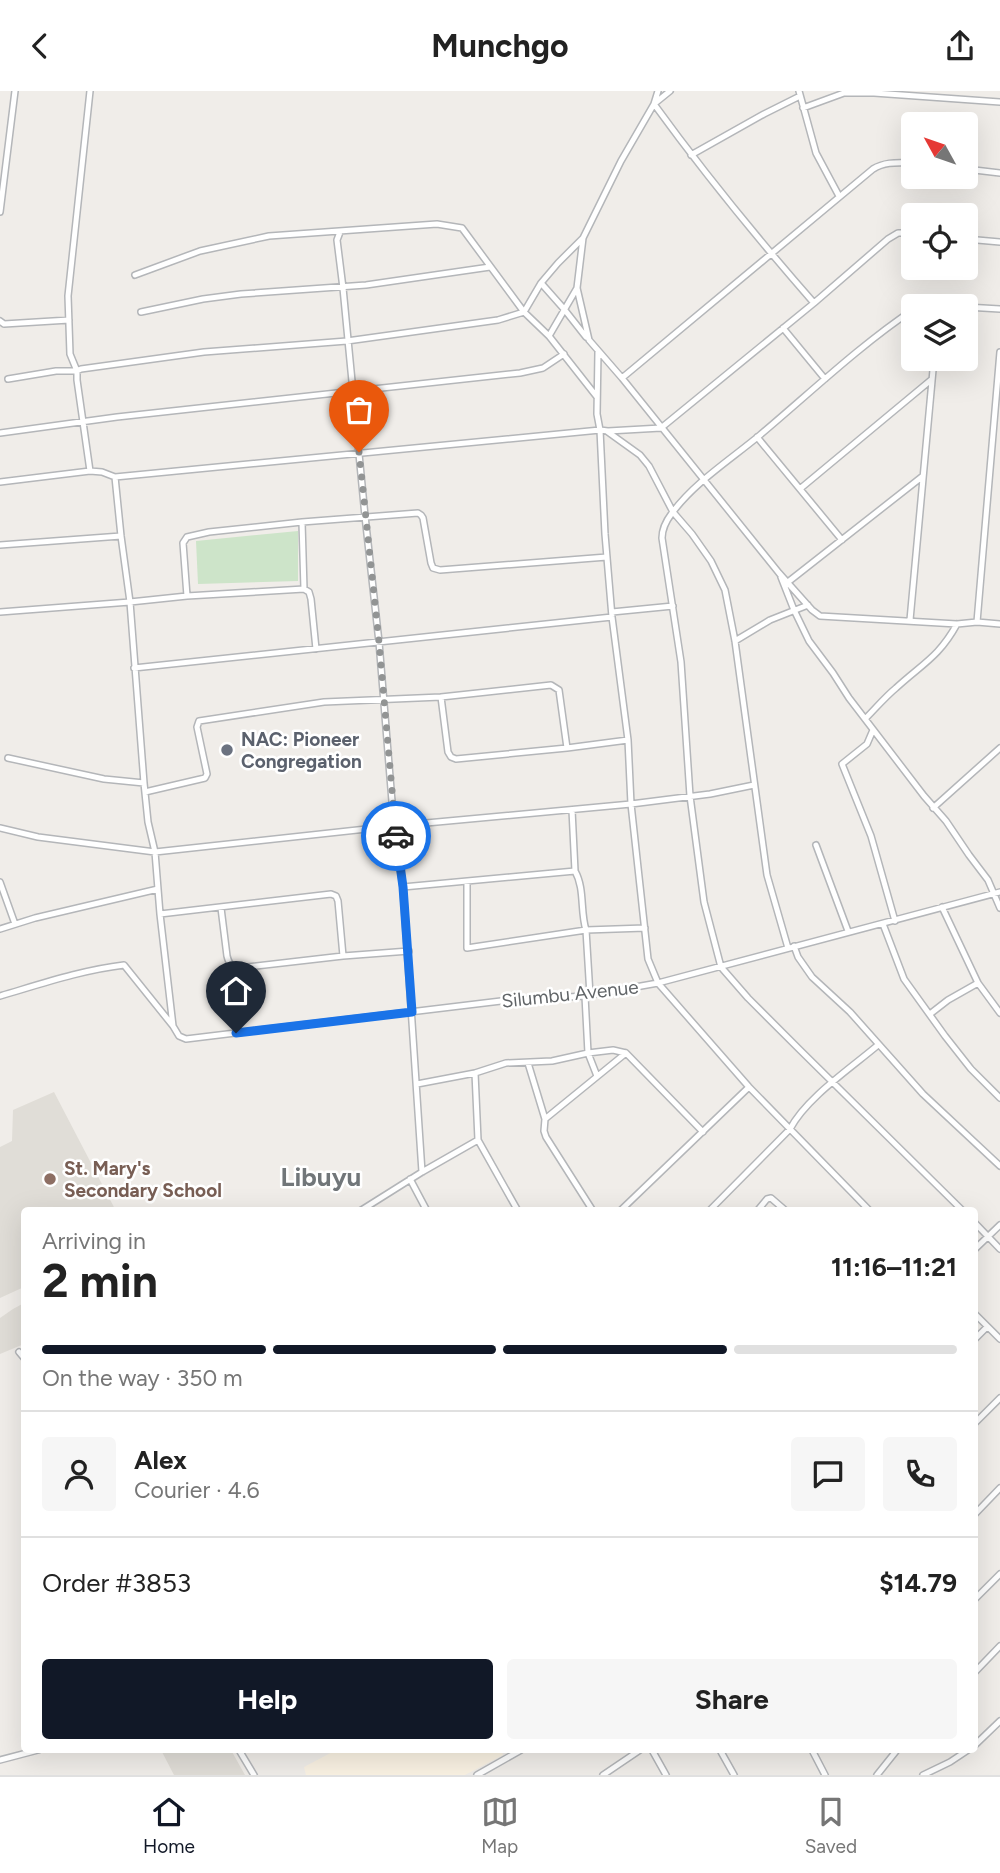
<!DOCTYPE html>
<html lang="en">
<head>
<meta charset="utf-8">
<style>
	:root { --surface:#fff; --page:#f6f6f6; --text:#222; --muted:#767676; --line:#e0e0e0; --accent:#111827 }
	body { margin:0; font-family:Figtree,sans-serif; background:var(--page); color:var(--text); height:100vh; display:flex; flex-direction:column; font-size:26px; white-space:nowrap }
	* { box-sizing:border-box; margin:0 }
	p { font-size:23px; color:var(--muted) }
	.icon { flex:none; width:38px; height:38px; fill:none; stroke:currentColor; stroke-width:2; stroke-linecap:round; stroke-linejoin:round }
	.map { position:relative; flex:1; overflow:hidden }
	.sheet { position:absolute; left:21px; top:1116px; width:957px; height:546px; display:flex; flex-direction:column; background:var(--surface); border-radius:7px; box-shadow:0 7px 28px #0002 }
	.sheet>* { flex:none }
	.needle { width:46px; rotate:310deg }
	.controls { position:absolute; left:901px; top:21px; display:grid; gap:14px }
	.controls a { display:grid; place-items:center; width:77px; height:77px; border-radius:7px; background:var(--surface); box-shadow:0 7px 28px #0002; font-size:35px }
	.pin { position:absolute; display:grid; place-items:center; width:60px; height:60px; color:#fff; margin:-72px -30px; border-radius:50% 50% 50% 0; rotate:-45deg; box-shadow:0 0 7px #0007 }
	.pin .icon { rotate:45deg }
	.courier { position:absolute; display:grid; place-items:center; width:70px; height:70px; margin:-35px; border:5px solid #1a73e8; border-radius:50%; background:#fff; color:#222; box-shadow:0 2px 9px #0007 }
	.summary em { font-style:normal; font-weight:700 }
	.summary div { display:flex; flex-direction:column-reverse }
	.summary { display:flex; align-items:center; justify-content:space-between; height:119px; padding:0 21px }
	h1 { font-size:46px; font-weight:700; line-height:52px }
	.bar { display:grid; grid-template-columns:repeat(4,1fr); gap:10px 7px; align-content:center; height:84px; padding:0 21px }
	.bar i { height:9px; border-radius:5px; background:var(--line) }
	.bar .current { background:var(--accent) }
	.bar p { grid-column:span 4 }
	.line { display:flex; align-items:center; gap:18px; padding:0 21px; border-top:2px solid var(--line) }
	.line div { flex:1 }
	.round { display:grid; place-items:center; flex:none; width:74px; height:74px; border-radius:7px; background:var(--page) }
	.action { display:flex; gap:14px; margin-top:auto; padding:14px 21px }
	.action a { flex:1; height:80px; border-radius:7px; background:var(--accent); color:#fff; font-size:28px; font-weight:700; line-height:80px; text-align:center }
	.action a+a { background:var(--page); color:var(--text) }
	header { display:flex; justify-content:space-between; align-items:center; height:91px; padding:0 21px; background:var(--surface); font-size:32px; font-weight:700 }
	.menu { display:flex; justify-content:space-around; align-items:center; height:98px; border-top:2px solid var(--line); background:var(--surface); font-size:19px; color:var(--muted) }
	.menu a { display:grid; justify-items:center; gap:4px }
	.menu .current { color:var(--accent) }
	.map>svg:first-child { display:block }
	.commercial { fill:#faf2e3 }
	.education { fill:#e0ddd7 }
	.green { fill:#cde4c9 }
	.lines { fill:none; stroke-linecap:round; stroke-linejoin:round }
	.minor-casing { stroke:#b4b6b9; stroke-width:8 }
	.minor { stroke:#fff; stroke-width:5 }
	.done { stroke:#929494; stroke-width:7; stroke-dasharray:0 12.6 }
	.route { stroke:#1a73e8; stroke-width:9 }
	.worship-dot { fill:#6b7280; stroke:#fff; stroke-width:2.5 }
	.education-dot { fill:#8d6e63; stroke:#fff; stroke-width:2.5 }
	.labels { text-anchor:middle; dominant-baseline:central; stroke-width:5; stroke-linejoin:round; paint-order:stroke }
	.worship-label { font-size:19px; font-weight:bold; fill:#5b616d; stroke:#fff; text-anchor:start }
	.street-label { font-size:19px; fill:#606467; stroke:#fff }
	.education-label { font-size:19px; font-weight:bold; fill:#785e54; stroke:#fff; text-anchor:start }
	.district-label { font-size:26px; font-weight:bold; fill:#717679; stroke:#fff }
</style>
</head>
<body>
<header><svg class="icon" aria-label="back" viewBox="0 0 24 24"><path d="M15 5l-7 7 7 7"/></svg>Munchgo<svg class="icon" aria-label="share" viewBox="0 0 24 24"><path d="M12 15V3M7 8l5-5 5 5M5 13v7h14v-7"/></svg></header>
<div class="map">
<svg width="1000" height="1684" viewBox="0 0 1000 1684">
	<rect width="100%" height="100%" fill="#f0ede9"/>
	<path class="commercial" d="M336,1659H501L503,1664L465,1684H306L304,1676Z"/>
	<path class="education" d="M54,1001L116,1120H24V1196L0,1207V1056L12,1050L13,1019Z
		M24,1212V1253L0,1263V1227L13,1218Z
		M161,1659H231L245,1684H174Z"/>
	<path class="green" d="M298,440V490L198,493L196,450Z"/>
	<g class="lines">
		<defs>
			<path id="minor" d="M658,0L654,13L621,70L583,147L577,197L589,249L622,287L779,482L812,519L820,525L957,533L977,531L1000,533
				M670,0L654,13C704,82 758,148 814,212
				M799,0L816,62L839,105
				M803,17L844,2H874L1000,11
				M691,64L764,23L800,5
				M966,78L1000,82
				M0,121L15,0
				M340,141L337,149L343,197L365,425L379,551L394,735L403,796L422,1081
				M966,148L1000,151
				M135,184L200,160L269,145L437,133L462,137L524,221L549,245L597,306
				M541,192L564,218L586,246
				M923,215L941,214L960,215
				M966,216L1000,218
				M914,218C859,255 810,302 760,344C730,369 695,391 672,422C666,430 662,437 662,447L681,571L690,705L704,811L721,876L748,907L799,958L963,1120
				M141,221L203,208L241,203L366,194L490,176
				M0,230L4,233L69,229
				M783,237L825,288
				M549,245L577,197
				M598,261L597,323L600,339L605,443L612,526L628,649L631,713L648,868L658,892L749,996L870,1120
				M622,287L873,78C886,70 899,72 914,72
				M8,288L56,280H77L70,263L68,205L90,0
				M608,341L640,364L649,375L673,421L692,443L711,470L725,499L735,550L767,784L788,857
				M0,342L117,326L520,282L543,277L564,263
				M757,346L842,449
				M90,380L77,289V280L81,278L204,261L347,250L498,229L524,221L541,192L558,172L583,147
				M115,386L121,445L130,511L144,692L148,731L155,761L160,823L173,935L179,945L186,948L501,910L585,905L658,892L1000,801
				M0,391L90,380L102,381L115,386L600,339L608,340L661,337L814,212L888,148L898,142H914
				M801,397L931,289
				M302,431L304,498
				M0,454L121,445
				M781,486L794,519L809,550L833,582L849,607L924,705L946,730L969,764L988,789L1000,817
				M788,491L923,385
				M187,505L183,452L187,446L209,441L302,431L418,422L421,424L423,427L431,472L433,477L440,479L607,466
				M0,521L130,511L187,505L304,498L309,501L311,508L316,558
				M612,521L673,515
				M910,529L934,268
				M977,531L1000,261
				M735,550L770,529L808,514
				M134,577L612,526
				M441,606L448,661L451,666L456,668L567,657L628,649
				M865,628C875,618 885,606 896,597C922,573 939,566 957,533
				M873,639L867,653L842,673L871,745L895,830
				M8,667L104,688L144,692
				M145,701L205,687L207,683L197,636L199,630L324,611L441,606L551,594L559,599L567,657
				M933,717L1000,657
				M0,737L38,746L155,761L394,735L631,713L710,703L754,694
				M816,754L848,840
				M0,791L15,833
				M467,791V857L586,839C580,820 585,798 575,780
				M403,796L575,780L572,719
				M942,816L978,892
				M221,817L227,865C229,873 231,875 239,877L343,865
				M160,823L331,803L336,805L338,810L343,865L409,860
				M883,833L904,888L945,945L971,978L1000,1007
				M0,838L35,827L158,798
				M794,855L798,866L812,886L850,921L923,1003L1000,1075
				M590,904L586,839L645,837
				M0,905C41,893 82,879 124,874L173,935
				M585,905L588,962L597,985
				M930,923L948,909L978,892L1000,922
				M528,972L545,1028L544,1040L546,1046L593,1120
				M475,982L478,1049L518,1120
				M417,993L475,982L506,972L552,970L588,962L613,959L626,962L703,1041
				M545,1028L626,962
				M410,1088L427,1120
				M360,1120L422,1081L478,1049
				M620,1120L749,996
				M709,1120L790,1038C806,1007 851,977 878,954
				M757,1120L767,1108L771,1107L786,1120
				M975,1132L1000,1158
				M975,1158L1000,1134
				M975,1223L1000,1248
				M975,1248L987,1236
				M19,1261L24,1267
				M975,1332L1000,1307
				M975,1423L1000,1397
				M975,1508L1000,1483
				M975,1581L1000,1555
				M975,1654L1000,1630
				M239,1659L254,1684
				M652,1659L666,1684
				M720,1659L734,1684
				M812,1659L825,1684
				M0,1669L38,1659
				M477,1684L521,1659
				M603,1684L640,1659
				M877,1684L897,1659
				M923,1684L950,1671L968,1659"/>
		</defs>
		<use href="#minor" class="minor-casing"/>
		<use href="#minor" class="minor"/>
	</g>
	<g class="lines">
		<path class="done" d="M359,361L379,551L396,745"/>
		<path class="route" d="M236,942L412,921L403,796L396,745"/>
	</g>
	<circle class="worship-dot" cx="227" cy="659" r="7"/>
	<circle class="education-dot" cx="50" cy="1088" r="7"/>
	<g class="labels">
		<g class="worship-label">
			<text x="241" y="648">NAC: Pioneer<tspan x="241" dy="22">Congregation</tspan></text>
		</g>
		<g class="street-label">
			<text transform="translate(570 903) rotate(-6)">Silumbu Avenue</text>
		</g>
		<g class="education-label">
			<text x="64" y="1077">St. Mary's<tspan x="64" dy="22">Secondary School</tspan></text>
		</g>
		<g class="district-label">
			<text x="321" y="1086">Libuyu</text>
		</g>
	</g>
</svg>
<div class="controls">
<a><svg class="needle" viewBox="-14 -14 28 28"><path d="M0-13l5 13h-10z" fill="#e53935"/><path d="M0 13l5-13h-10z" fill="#767676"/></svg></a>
<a><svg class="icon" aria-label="locate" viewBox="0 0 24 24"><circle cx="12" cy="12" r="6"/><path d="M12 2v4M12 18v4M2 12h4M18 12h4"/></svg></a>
<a><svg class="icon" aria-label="layers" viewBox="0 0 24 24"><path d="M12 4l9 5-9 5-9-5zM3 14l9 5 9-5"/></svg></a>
</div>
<div class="pin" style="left:359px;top:361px;background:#ea580c"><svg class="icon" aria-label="bag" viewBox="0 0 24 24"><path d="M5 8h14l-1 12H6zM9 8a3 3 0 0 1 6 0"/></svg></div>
<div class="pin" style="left:236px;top:942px;background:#1f2937"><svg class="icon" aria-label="home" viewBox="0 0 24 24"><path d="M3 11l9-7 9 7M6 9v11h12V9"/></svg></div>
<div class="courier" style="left:396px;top:745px"><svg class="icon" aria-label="car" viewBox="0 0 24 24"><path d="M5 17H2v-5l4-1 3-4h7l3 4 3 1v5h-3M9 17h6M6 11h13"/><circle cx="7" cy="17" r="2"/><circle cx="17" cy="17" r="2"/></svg></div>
<section class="sheet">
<div class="summary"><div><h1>2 min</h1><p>Arriving in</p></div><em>11:16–11:21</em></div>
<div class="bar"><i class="current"></i><i class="current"></i><i class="current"></i><i></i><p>On the way · 350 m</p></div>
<div class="line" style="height:126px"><a class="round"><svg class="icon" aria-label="person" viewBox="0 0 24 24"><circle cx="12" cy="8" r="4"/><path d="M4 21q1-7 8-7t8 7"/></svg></a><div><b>Alex</b><p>Courier · 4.6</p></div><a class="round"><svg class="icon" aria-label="chat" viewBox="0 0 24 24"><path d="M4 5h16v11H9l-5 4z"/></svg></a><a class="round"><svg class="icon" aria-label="phone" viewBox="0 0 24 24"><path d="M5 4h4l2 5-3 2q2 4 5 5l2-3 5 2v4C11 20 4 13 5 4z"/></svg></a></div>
<div class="line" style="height:91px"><div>Order #3853</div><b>$14.79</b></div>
<div class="action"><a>Help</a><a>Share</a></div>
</section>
</div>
<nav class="menu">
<a class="current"><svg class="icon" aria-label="home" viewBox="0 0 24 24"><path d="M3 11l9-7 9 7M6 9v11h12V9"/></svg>Home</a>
<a><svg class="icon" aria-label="map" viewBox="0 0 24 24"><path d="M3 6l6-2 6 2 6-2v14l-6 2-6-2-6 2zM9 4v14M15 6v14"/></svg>Map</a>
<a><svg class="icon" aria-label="saved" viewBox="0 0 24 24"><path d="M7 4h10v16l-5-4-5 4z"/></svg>Saved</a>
</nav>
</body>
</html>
